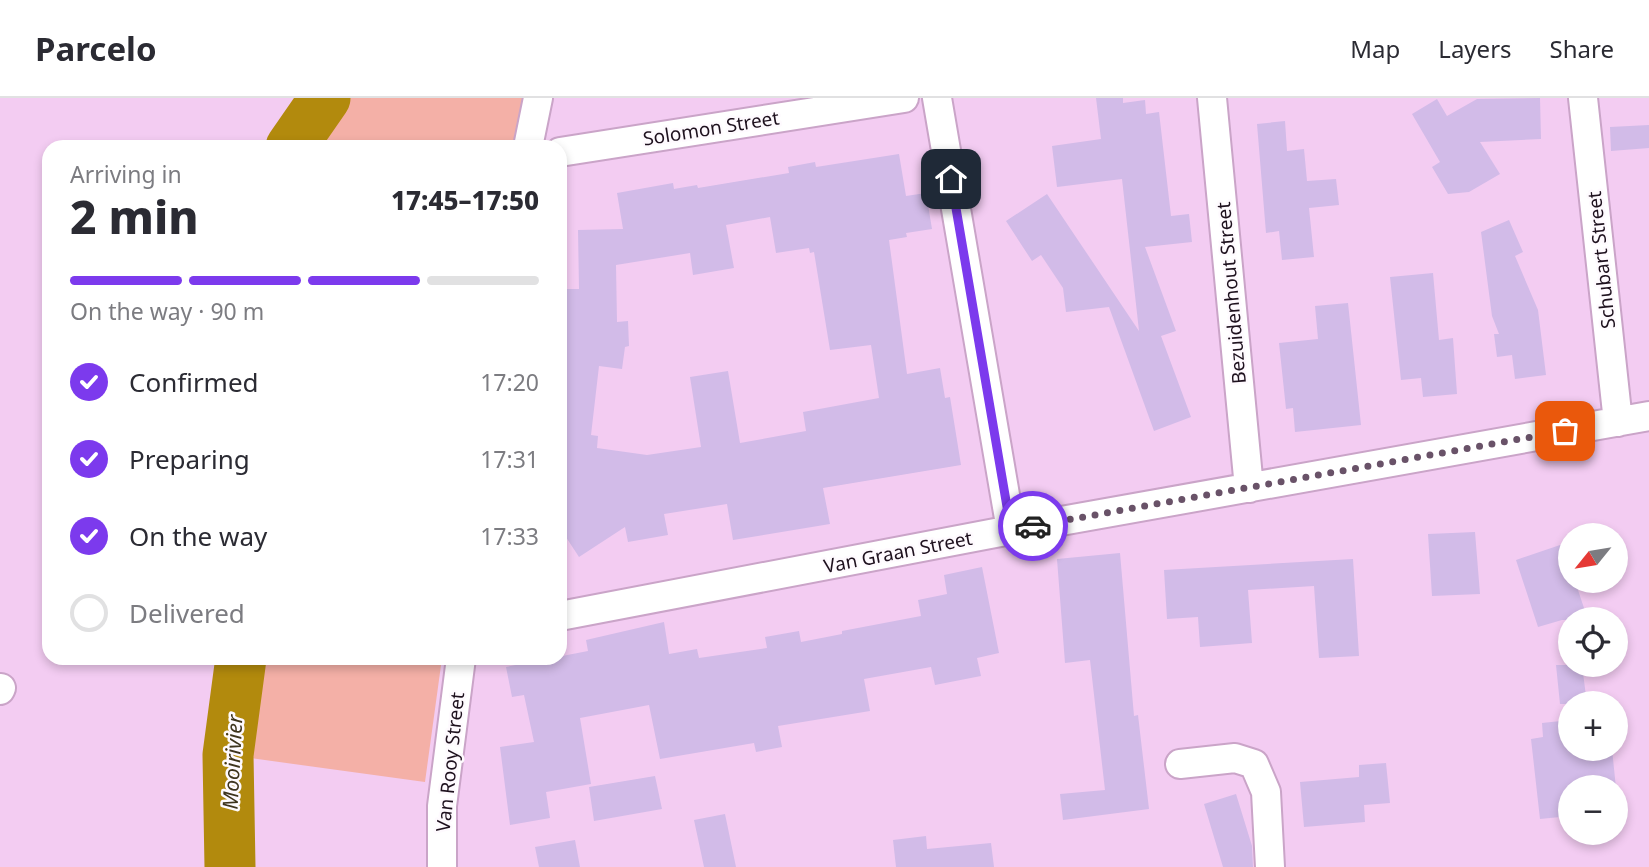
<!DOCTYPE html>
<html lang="en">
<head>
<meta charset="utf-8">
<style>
	:root { --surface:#fff; --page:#f2f2f3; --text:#2b2b33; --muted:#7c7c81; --line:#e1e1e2; --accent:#7c3aed }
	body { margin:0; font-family:"Noto Sans",sans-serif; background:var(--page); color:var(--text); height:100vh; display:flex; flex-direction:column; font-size:26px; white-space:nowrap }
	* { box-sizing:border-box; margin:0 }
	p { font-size:23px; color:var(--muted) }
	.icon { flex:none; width:38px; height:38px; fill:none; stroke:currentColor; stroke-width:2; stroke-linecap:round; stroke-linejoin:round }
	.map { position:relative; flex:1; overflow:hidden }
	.sheet { position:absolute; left:42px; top:42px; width:525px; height:525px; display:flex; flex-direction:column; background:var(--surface); border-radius:21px; box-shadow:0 4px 10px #0003 }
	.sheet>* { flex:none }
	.needle { width:46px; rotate:240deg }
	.tools { position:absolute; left:1558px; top:425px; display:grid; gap:14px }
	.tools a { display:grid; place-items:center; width:70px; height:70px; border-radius:50%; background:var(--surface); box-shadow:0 4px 10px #0003; font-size:35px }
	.pin { position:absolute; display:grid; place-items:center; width:60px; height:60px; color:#fff; margin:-30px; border-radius:14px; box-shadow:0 4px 10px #0006 }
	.courier { position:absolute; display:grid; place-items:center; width:70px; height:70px; margin:-35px; border:5px solid #7c3aed; border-radius:50%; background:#fff; color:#222; box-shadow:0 2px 9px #0007 }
	.head em { font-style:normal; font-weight:800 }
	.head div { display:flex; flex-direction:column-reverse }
	.head { display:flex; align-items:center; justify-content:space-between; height:119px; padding:0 28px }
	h1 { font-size:46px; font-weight:800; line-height:52px }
	.bar { display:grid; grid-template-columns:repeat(4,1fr); gap:10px 7px; align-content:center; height:84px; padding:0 28px }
	.bar i { height:9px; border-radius:5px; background:var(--line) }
	.bar .current { background:var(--accent) }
	.bar p { grid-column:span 4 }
	ol { padding:0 28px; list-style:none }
	li { display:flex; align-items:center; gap:21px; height:77px }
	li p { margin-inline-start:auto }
	li .icon { padding:7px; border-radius:50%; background:var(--accent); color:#fff; stroke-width:4 }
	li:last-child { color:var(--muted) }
	li i { width:38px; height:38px; border:4px solid var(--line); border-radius:50% }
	header { display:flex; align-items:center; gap:42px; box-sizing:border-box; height:98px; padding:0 35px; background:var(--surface); border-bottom:2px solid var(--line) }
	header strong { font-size:33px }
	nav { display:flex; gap:38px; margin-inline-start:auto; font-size:24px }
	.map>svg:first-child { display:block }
	.green { fill:#f4b0a7 }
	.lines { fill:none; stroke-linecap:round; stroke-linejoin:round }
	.river { stroke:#b28a0d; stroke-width:51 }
	.building { fill:#d2bbe8; fill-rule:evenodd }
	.minor-casing { stroke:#caa4c8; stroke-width:32 }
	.minor { stroke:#fff; stroke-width:28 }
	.done { stroke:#695268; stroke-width:7; stroke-dasharray:0 12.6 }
	.route { stroke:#7c3aed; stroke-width:9 }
	.labels { text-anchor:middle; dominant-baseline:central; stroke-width:5; stroke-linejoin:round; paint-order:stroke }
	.street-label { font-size:19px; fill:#1e111e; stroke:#fefafe }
	.water-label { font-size:21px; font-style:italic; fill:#3e341d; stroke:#fefafe }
</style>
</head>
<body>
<header>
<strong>Parcelo</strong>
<nav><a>Map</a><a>Layers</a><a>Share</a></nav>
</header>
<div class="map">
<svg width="1649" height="769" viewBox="0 0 1649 769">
	<rect width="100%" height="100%" fill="#f3ccf2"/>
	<path class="green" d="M325,0H526L518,49H291Z
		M241,560H442L425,684L228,657Z"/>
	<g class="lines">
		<path class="river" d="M291,49L325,0
			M230,769L228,657L241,560"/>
	</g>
	<path class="building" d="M1096,0H1123V5L1145,2L1146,16L1159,14L1171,118L1189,116L1192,144L1145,149L1176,233L1161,238L1191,319L1154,333L1109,209L1066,214L1063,190L1041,157L1032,163L1006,123L1047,96L1139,233L1122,81L1057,89L1052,48L1101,41Z
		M1540,0L1541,41L1480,44L1500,76L1469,94L1448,96L1432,69L1440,64L1412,16L1437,1L1447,18L1477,1Z
		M1285,23L1287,53L1304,51L1307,83L1336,81L1339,107L1309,110L1314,159L1282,162L1279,133L1266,135L1257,26Z
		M1649,27V50L1611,53L1610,29Z
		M899,56L906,98L926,95L932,131L906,135L907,139L889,142L907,276L940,270L945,300L950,299L961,367L823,390L830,426L733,442L727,406L664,416L668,437L628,444L625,429L579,459L560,430V256H567L565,191H579L578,132L623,131L617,95L673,85L674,91L697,87L698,90L789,75L788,69L815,64L816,69ZM770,119L776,155L809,150L810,155L814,154L830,252L871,247L879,300L803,314L806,333L740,345L728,273L690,279L701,349L647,357L597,350L598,338L591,337L599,268L622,271L625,249L629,248L628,223L617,224L616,167L690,155L693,177L734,170L726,127Z
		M1509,122L1523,154L1515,158L1538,212L1546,277L1515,281L1512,257L1497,259L1494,236H1499L1492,218L1481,134Z
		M1433,175L1439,242L1453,240L1457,296L1423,299L1421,280L1401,282L1390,179Z
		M1348,205L1361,327L1295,334L1293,310L1286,311L1279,245L1318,241L1315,208Z
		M1475,434L1480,496L1432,498L1428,436Z
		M1563,446L1570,466V483H1575L1588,522H1562L1538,529L1516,462Z
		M1120,455L1134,618L1138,617L1149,711L1063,722L1060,696L1105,692L1090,562L1065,565L1057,461Z
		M1353,461L1359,558L1319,560L1314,488L1248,492L1252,545L1200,549L1198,519L1167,521L1164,472Z
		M982,469L999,555L977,560L981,578L935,587L931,569L864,581L870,613L778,628L782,649L756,654L754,645L660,661L649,607L580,620L591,686L546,694L550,720L510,727L500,649L534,644L524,597L512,599L506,569L588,553L586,542L664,524L669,556L697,551L699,560L767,550L765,539L799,533L801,544L842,536V533L921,518L918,502L947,496L944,477Z
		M1556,567H1582L1587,606H1560Z
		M1570,622V651H1612L1616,690H1570V718L1540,721L1531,641L1543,639L1542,625Z
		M1386,665L1390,705L1364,707L1365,724L1304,729L1300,684L1359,679V667Z
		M655,678L662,711L594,723L589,689Z
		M1236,696L1252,748L1253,769H1223L1204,706Z
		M725,716L736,769H704L694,722Z
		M926,738L927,751L991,745L994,769H896L893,742Z
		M575,742L580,769H539L535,749Z"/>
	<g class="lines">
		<defs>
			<path id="minor" d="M937,0L1011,432
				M1212,0L1249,390
				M1583,0L1618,324
				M528,49L538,0
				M560,54L904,0
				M560,518L1011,432L1649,318
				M0,592L1,590
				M1180,666L1235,660L1254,666L1266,694L1270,769
				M442,769V708L461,560"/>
		</defs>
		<use href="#minor" class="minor-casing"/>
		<use href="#minor" class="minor"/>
	</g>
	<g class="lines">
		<path class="done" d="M1033,428L1565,333"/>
		<path class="route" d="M951,81L1011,432L1033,428"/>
	</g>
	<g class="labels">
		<g class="street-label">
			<text transform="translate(711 30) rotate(-9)">Solomon Street</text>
			<text transform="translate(1601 162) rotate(-96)">Schubart Street</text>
			<text transform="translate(1231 195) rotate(-95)">Bezuidenhout Street</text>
			<text transform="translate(898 454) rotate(-11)">Van Graan Street</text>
			<text transform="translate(450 664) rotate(-84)">Van Rooy Street</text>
		</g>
		<g class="water-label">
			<text transform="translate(232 664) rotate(-87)">Mooirivier</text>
		</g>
	</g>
</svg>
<div class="tools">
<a><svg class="needle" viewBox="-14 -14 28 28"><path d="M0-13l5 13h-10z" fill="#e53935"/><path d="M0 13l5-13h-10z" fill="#7c7c81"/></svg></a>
<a><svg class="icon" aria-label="locate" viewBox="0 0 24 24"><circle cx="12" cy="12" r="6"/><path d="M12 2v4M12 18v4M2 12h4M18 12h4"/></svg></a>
<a>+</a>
<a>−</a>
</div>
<div class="pin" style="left:1565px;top:333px;background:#ea580c"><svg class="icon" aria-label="bag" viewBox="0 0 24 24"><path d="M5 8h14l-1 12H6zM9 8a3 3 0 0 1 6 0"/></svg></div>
<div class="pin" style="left:951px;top:81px;background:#1f2937"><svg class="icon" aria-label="home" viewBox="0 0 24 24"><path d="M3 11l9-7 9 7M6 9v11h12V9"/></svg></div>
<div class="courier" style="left:1033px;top:428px"><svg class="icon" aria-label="car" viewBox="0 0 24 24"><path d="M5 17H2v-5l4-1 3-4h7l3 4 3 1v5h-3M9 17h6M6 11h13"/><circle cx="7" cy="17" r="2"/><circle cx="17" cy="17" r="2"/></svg></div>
<section class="sheet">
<div class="head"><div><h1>2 min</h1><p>Arriving in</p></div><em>17:45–17:50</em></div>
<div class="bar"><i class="current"></i><i class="current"></i><i class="current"></i><i></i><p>On the way · 90 m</p></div>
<ol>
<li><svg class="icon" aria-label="check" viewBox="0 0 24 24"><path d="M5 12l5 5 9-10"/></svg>Confirmed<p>17:20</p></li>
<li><svg class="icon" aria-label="check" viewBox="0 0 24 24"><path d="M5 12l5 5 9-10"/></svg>Preparing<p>17:31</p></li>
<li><svg class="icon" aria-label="check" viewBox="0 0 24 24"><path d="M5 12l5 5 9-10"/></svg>On the way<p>17:33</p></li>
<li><i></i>Delivered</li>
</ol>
</section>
</div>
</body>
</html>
